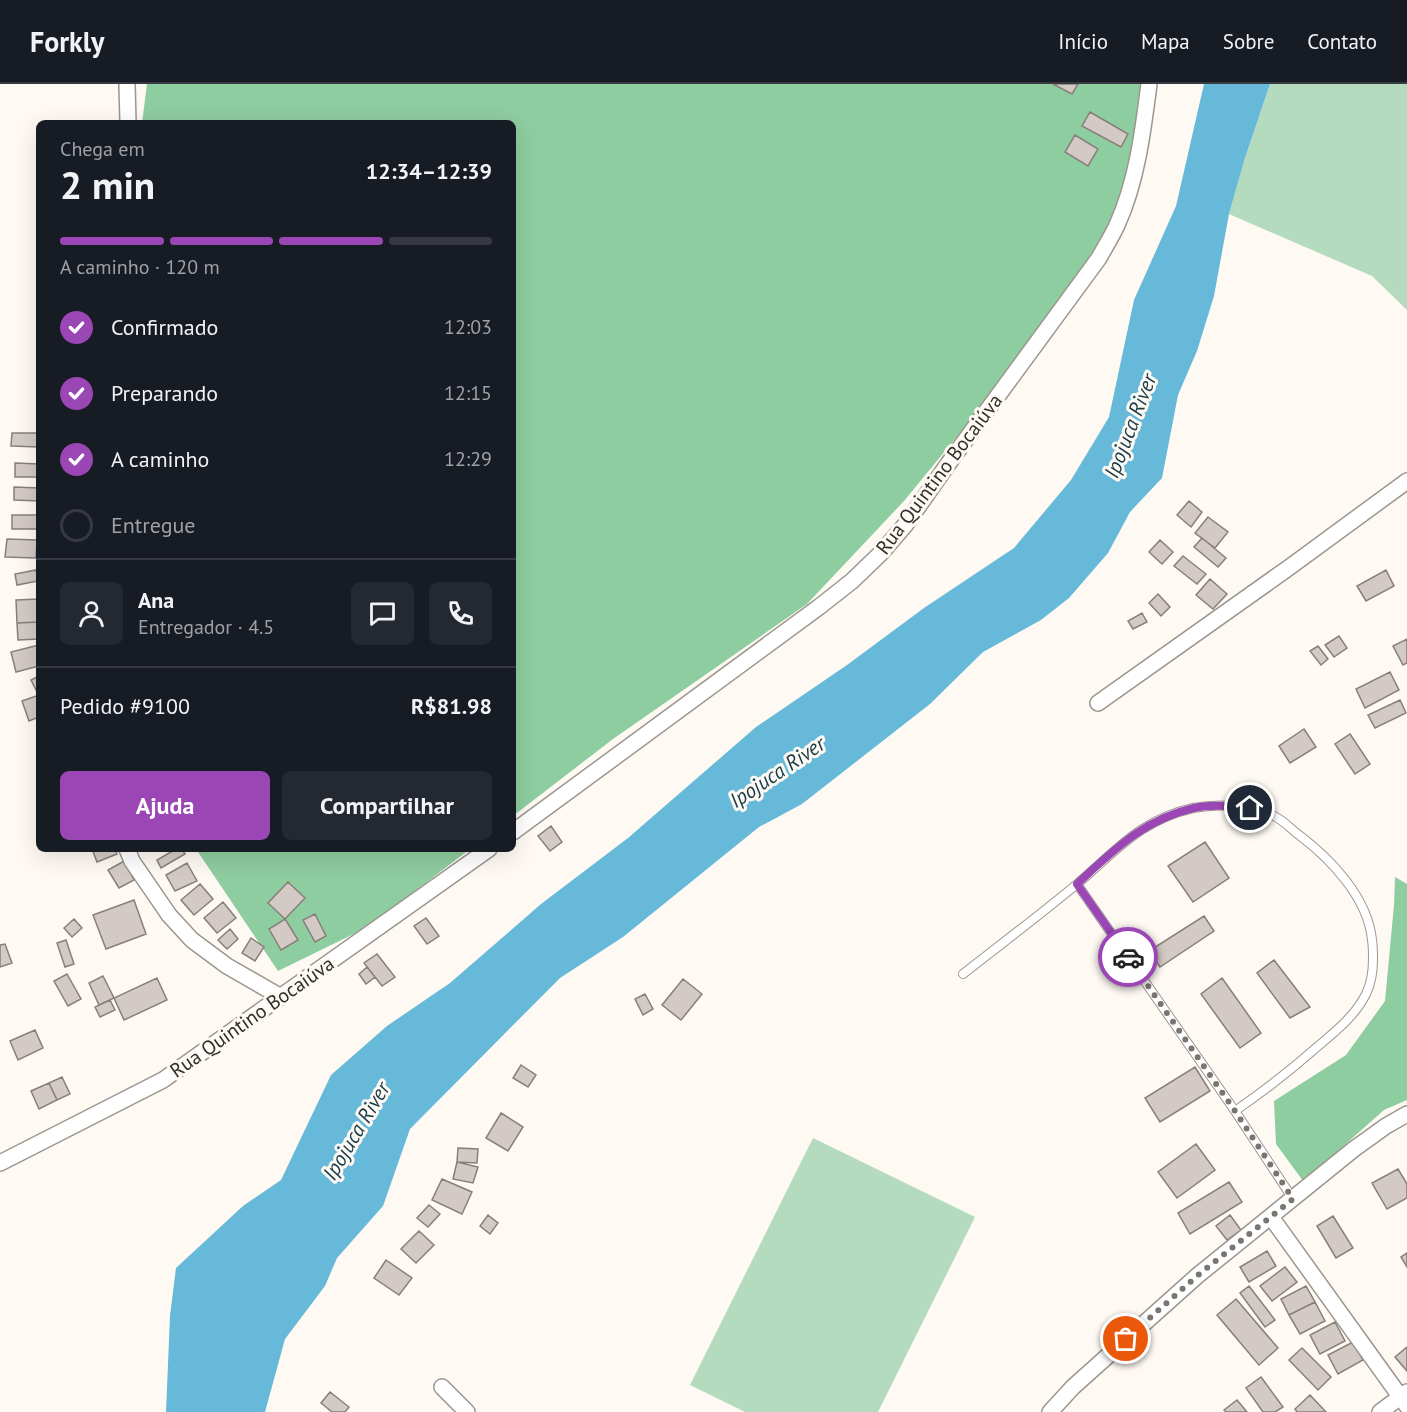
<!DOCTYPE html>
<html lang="pt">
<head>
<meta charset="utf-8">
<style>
	:root { --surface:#171b24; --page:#242831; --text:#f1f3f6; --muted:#9ea1a6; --line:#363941; --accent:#9a46b5 }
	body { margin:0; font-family:"PT Sans",sans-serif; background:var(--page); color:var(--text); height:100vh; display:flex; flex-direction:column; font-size:22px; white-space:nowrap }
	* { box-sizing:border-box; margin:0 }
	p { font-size:20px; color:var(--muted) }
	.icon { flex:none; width:33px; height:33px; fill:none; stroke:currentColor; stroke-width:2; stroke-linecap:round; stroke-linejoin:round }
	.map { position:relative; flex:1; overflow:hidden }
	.sheet { position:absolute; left:36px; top:36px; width:480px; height:732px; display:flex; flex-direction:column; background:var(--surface); border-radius:9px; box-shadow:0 6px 24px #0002 }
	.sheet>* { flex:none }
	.pin { position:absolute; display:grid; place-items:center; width:51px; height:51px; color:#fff; margin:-26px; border:3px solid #fff; border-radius:50%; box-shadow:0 2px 6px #0007 }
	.courier { position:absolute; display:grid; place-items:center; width:60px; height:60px; margin:-30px; border:4px solid #9a46b5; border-radius:50%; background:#fff; color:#222; box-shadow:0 2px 8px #0007 }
	.overview em { font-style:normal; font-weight:700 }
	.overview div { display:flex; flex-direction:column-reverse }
	.overview { display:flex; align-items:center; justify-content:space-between; height:102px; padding:0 24px }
	h1 { font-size:39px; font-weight:700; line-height:45px }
	.bar { display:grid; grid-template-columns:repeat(4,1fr); gap:9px 6px; align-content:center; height:72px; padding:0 24px }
	.bar i { height:8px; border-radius:4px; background:var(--line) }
	.bar .current { background:var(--accent) }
	.bar p { grid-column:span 4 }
	.line { display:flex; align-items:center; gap:15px; padding:0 24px; border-top:2px solid var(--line) }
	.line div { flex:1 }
	.round { display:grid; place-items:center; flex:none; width:63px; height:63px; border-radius:9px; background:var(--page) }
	ol { padding:0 24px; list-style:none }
	li { display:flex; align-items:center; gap:18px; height:66px }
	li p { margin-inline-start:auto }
	li .icon { padding:6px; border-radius:50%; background:var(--accent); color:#fff; stroke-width:4 }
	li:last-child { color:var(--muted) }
	li i { width:33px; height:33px; border:3px solid var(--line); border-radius:50% }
	.cta { display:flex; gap:12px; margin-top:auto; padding:12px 24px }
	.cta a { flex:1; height:69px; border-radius:9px; background:var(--accent); color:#fff; font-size:24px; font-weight:700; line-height:69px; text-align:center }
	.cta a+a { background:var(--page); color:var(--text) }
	header { display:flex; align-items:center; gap:36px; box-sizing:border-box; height:84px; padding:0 30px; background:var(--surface); border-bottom:2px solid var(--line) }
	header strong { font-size:28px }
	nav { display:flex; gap:33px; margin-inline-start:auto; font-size:21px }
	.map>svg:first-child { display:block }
	.green { fill:#b4dbbe }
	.forest { fill:#8ecd9f }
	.water { fill:#66b9d8 }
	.building { fill:#d3cac5; stroke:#877f7a; stroke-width:1.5 }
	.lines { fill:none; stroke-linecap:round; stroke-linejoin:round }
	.service-casing { stroke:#9c968f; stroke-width:10 }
	.minor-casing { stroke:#9c968f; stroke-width:18 }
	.service { stroke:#fff; stroke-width:8 }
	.minor { stroke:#fff; stroke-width:15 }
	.done { stroke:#797672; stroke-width:6; stroke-dasharray:0 10.8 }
	.route { stroke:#9a46b5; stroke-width:8 }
	.labels { text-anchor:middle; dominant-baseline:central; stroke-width:6; stroke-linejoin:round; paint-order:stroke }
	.street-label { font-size:20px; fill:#312f2c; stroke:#fef9f3 }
	.water-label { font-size:21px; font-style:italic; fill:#163c49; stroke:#fef9f3 }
</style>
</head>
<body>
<header>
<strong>Forkly</strong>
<nav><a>Início</a><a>Mapa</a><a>Sobre</a><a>Contato</a></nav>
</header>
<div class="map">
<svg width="1407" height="1328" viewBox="0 0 1407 1328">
	<rect width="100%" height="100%" fill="#fef9f3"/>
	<path class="green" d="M1270,0H1407V226L1372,192L1229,130L1245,74Z
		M813,1054L975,1133L878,1328H745L690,1301Z"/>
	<path class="forest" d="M147,0H1145L1132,84L1097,182L904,417L807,520L613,655L513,732V39H142Z
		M196,765H470L368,843L278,887Z
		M1395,793L1407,800V1016L1384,1026L1339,1066L1306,1101L1276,1060L1274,1017L1346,971L1385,917L1394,821Z"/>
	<path class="water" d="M1204,0H1270L1245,74L1229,130L1214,212L1197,267L1178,311L1162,394L1130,428L1108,469L1069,514L1041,536L983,568L930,620L802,720L759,743L623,853L560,894L410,1045L383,1122L337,1174L325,1202L285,1255L265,1328H166L170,1232L176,1184L243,1122L281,1096L331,991L387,942L450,899L541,820L628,754L756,643L847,581L924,524L1014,464L1071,396L1109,333L1134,216L1176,122Z"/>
	<path class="building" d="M1053,0H1078L1072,10Z
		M1090,28L1128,50L1121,63L1082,42Z
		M1075,51L1098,65L1088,82L1065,68Z
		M12,349H39L38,363L11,362Z
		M15,379L39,380V393H15Z
		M14,403L39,404V417L14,416Z
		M1189,417L1202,428L1191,443L1177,431Z
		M12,431H39V445H12Z
		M1208,433L1228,448L1215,464L1195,449Z
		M1202,454L1226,474L1218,483L1194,463Z
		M7,455L37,456L36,474L5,473Z
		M1160,456L1173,468L1162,480L1149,468Z
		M1183,472L1206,490L1197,500L1174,482Z
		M36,486L38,497L17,501L15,490Z
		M1386,486L1394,502L1366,517L1357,502Z
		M1210,495L1227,510L1213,525L1196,511Z
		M1158,510L1170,523L1161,532L1149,519Z
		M39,515V538L17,539L16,516Z
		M1142,529L1147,538L1133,545L1128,537Z
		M39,538V555L18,556L17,539Z
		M1339,552L1347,564L1334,573L1325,561Z
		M1407,555V579L1403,581L1393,562Z
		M39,561V582L16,588L11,568Z
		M1318,562L1328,575L1321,581L1310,567Z
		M1390,588L1399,606L1365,624L1356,605Z
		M39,592V607L37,608L31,596Z
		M39,611V633L29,637L22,617Z
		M1400,616L1406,629L1375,644L1368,631Z
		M1304,645L1316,663L1290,679L1279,662Z
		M1350,650L1370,680L1355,690L1335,660Z
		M551,742L562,758L550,767L538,752Z
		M1205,758L1229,794L1193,818L1168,782Z
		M92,765H115L117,770L97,778Z
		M176,765H182L185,770L161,784L157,776Z
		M124,777L134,796L119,804L108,786Z
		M187,779L197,797L175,807L166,791Z
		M288,798L305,814L285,835L268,819Z
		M200,800L213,815L194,831L181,816Z
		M134,816L146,850L106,865L93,831Z
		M223,818L236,834L217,849L204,834Z
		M315,830L326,852L315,858L303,836Z
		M1204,832L1214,847L1160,883L1149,867Z
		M426,834L439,852L427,860L414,842Z
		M74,835L82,844L72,853L64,844Z
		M285,835L298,856L281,866L269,845Z
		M230,845L238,855L227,865L218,856Z
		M251,854L264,863L255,877L242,869Z
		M66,856L74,880L65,883L57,859Z
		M5,860L12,879L0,883V861Z
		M377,870L395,893L382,902L364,879Z
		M1274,876L1310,923L1290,934L1257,889Z
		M367,883L375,893L366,900L359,890Z
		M67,890L81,915L68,922L54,897Z
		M103,892L114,914L99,921L89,899Z
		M157,894L167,916L124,936L114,914Z
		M1222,894L1261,949L1240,964L1201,910Z
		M683,895L702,910L681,936L662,921Z
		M645,910L653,925L643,931L635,915Z
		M110,916L115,926L100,933L95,923Z
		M35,946L43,964L18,976L10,957Z
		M521,981L536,991L528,1003L513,994Z
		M1195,983L1210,1007L1160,1038L1145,1014Z
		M62,993L70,1010L57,1016L49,999Z
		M49,999L57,1016L39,1025L31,1007Z
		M501,1029L523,1043L508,1067L486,1054Z
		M1196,1060L1215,1086L1177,1114L1158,1088Z
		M458,1064L478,1065L477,1079L457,1078Z
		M457,1078L478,1083L473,1099L453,1095Z
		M1398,1085L1407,1100V1114L1387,1125L1372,1099Z
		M442,1095L472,1108L462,1130L432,1116Z
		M1229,1098L1242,1118L1190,1150L1178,1129Z
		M429,1121L440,1130L428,1143L417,1134Z
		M488,1131L498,1139L490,1150L480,1142Z
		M1230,1131L1241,1146L1227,1156L1216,1142Z
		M1333,1132L1353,1164L1336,1174L1317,1142Z
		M419,1147L434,1161L416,1179L401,1165Z
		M1267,1167L1276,1182L1249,1198L1240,1183Z
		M1407,1169V1183L1401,1173Z
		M386,1176L412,1194L399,1211L374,1194Z
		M1285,1183L1297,1198L1272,1217L1260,1202Z
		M1249,1202L1275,1236L1265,1243L1240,1209Z
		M1306,1202L1315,1218L1289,1231L1281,1215Z
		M1236,1215L1278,1264L1259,1281L1217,1231Z
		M1315,1218L1325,1237L1300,1250L1289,1231Z
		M1335,1238L1345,1257L1320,1270L1310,1251Z
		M1353,1258L1363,1276L1338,1290L1328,1271Z
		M1407,1263V1287L1395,1273Z
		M1302,1264L1331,1293L1318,1306L1289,1276Z
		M1261,1293L1283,1323L1275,1328H1263L1246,1304Z
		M330,1308L349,1323L345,1328H332L321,1319Z
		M1310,1311L1326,1328H1297L1295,1325Z
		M1237,1316L1247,1328H1226L1224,1326Z"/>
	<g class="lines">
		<defs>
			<path id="service" d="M1077,800L1235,1027L1293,1115
				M963,890C1001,860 1040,831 1077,800C1116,767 1140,736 1193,724C1219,719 1250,721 1274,732C1283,736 1291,745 1299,751C1331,775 1368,814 1372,856C1373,862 1373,869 1373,875C1373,886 1371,900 1366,910C1355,932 1336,947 1317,963C1291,986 1264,1007 1235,1027"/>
			<path id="minor" d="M127,0L128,39
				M1098,619L1287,485L1407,397
				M513,748L819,523L852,497L881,469L906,440L953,373L1099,174C1105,163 1112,152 1117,141C1137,97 1143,47 1149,0
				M127,765L132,777L169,831L192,856L227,882L281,913
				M0,1079L163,996L489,765
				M1271,1133L1407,1322
				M442,1303L467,1328
				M1050,1328L1073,1303L1197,1192L1354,1065L1386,1042L1407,1030
				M1380,1328L1407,1308"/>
		</defs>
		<use href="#service" class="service-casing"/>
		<use href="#minor" class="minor-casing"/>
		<use href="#service" class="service"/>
		<use href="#minor" class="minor"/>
	</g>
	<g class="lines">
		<path class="done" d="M1126,1255L1197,1192L1293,1115L1235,1027L1128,873"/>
		<path class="route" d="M1128,873L1077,800C1113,767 1144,735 1194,724C1212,720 1231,722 1250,724"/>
	</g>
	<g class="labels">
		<g class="street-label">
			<text transform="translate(939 390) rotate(-53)">Rua Quintino Bocaiúva</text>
			<text transform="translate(252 933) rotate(-35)">Rua Quintino Bocaiúva</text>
		</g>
		<g class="water-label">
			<text transform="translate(1130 342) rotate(-69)">Ipojuca River</text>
			<text transform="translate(777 688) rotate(-34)">Ipojuca River</text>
			<text transform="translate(356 1047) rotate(-59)">Ipojuca River</text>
		</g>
	</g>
</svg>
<div class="pin" style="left:1126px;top:1255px;background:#ea580c"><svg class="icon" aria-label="bag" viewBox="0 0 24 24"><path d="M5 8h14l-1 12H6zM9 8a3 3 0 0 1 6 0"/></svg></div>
<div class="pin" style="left:1250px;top:724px;background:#1f2937"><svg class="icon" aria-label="home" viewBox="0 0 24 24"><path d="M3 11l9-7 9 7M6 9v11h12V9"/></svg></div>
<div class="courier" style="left:1128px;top:873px"><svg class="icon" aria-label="car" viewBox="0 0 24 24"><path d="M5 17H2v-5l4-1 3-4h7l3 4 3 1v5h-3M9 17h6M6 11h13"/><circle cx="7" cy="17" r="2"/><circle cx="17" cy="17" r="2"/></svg></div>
<section class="sheet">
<div class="overview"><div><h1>2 min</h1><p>Chega em</p></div><em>12:34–12:39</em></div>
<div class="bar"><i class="current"></i><i class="current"></i><i class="current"></i><i></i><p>A caminho · 120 m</p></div>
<ol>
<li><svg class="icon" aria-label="check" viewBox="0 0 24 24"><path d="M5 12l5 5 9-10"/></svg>Confirmado<p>12:03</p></li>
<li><svg class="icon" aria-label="check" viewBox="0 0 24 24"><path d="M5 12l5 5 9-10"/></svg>Preparando<p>12:15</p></li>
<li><svg class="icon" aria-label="check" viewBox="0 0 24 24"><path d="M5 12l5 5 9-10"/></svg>A caminho<p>12:29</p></li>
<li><i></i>Entregue</li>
</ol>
<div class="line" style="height:108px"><a class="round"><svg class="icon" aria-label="person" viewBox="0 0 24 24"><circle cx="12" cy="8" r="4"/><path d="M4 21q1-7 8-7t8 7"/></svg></a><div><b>Ana</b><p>Entregador · 4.5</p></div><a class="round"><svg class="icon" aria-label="chat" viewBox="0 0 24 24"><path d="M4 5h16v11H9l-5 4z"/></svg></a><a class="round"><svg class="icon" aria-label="phone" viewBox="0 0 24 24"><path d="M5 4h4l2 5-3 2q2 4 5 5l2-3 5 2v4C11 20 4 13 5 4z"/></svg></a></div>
<div class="line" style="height:78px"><div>Pedido #9100</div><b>R$81.98</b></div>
<div class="cta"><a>Ajuda</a><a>Compartilhar</a></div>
</section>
</div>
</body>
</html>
